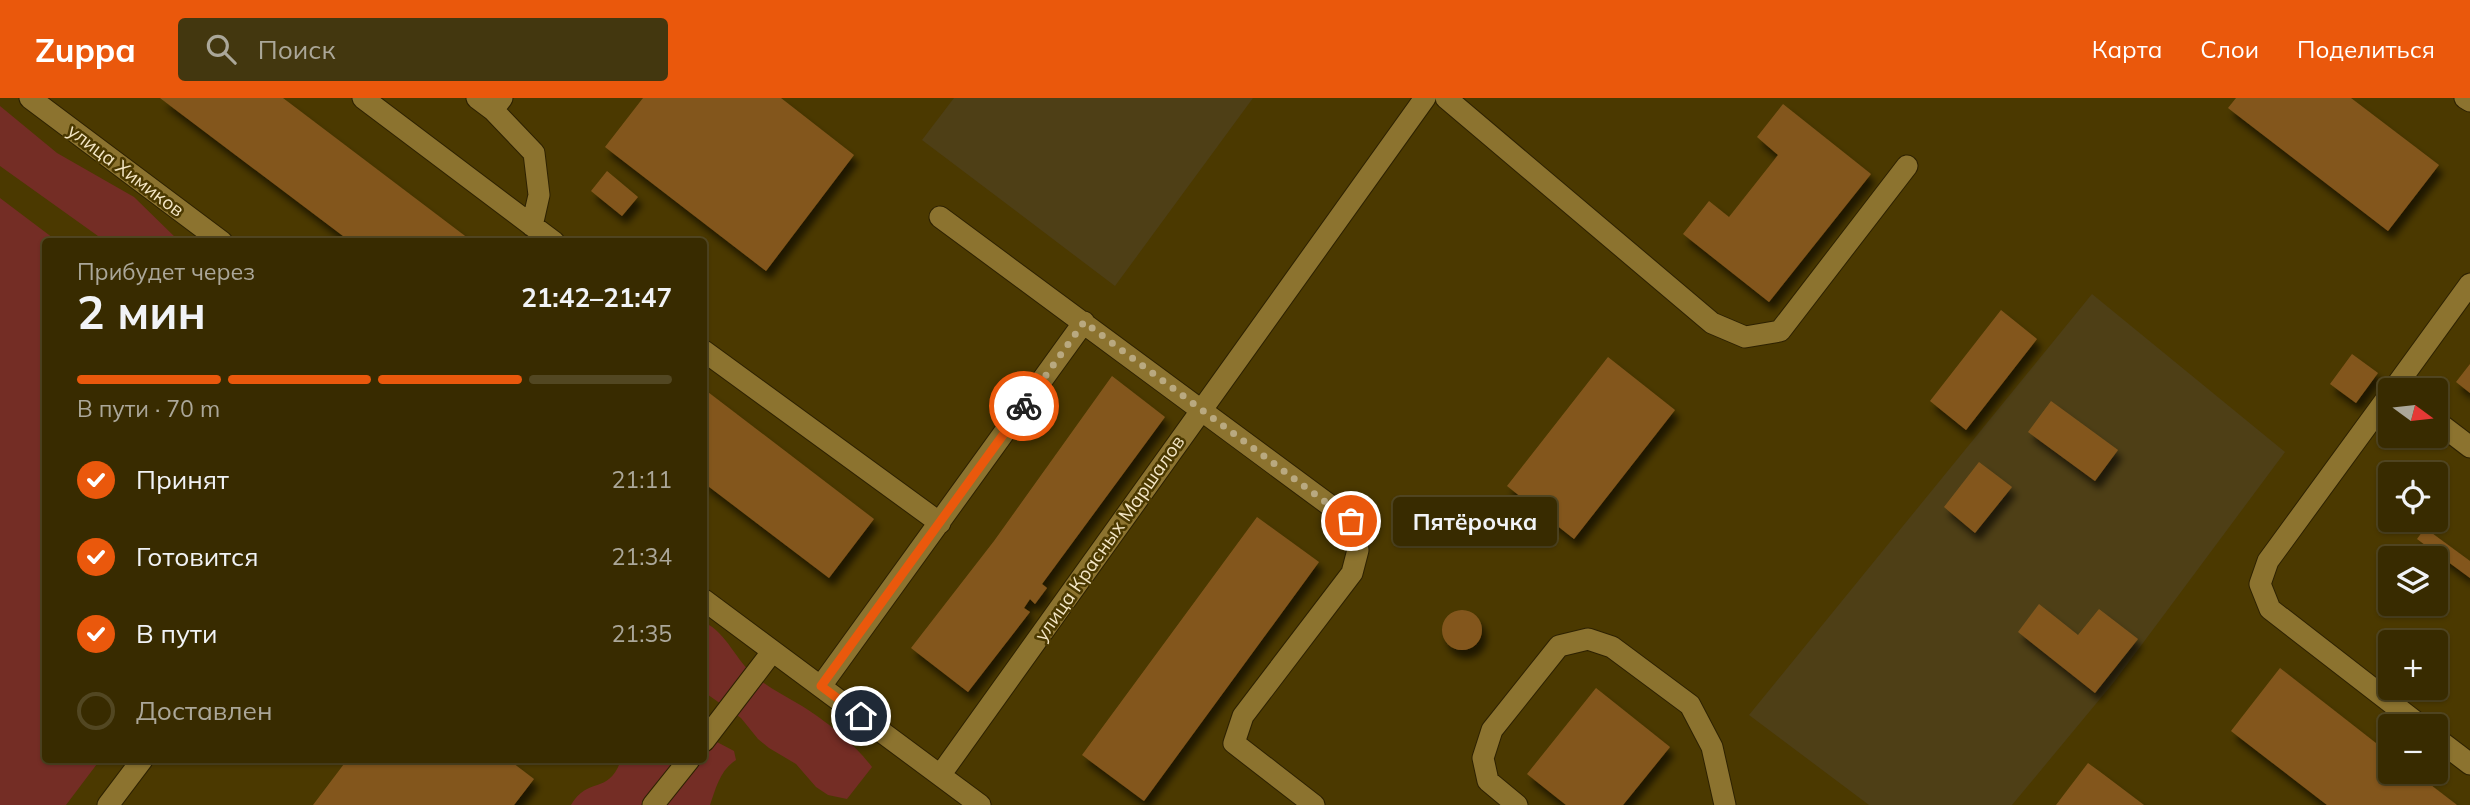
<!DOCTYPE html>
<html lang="ru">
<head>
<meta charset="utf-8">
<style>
	:root { --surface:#382b00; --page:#43370f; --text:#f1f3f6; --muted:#aba799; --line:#524722; --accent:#ea580c }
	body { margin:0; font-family:Mulish,sans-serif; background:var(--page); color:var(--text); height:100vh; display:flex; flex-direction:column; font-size:26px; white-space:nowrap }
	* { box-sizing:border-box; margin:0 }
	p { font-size:23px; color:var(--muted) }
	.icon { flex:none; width:38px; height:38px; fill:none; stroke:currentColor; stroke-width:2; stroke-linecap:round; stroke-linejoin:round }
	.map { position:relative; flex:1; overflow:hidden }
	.side { position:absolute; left:42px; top:140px; width:665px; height:525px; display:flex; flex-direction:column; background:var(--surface); border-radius:7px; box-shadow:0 2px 5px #0004,0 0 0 2px var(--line) }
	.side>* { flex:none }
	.needle { width:46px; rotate:105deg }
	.tools { position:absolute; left:2378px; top:280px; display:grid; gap:14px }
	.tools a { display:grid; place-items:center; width:70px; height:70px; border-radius:7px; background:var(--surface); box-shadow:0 2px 5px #0004,0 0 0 2px var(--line); font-size:35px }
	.pin { position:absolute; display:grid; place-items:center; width:60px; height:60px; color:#fff; margin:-30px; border:4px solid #fff; border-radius:50%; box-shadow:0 2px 7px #0007 }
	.courier { position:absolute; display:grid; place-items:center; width:70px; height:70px; margin:-35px; border:5px solid #ea580c; border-radius:50%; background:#fff; color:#222; box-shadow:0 2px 9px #0007 }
	.bubble { position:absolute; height:49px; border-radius:7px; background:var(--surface); box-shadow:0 2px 5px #0004,0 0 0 2px var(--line); font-size:23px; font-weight:700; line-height:49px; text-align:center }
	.head em { font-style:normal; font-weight:700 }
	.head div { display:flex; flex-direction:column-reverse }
	.head { display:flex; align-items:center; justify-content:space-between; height:119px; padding:0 35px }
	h1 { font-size:46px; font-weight:700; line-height:52px }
	.bar { display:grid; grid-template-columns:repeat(4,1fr); gap:10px 7px; align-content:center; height:84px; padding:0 35px }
	.bar i { height:9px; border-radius:5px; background:var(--line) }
	.bar .active { background:var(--accent) }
	.bar p { grid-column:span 4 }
	ol { padding:0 35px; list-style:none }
	li { display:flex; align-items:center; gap:21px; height:77px }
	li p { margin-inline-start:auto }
	li .icon { padding:7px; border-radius:50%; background:var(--accent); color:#fff; stroke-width:4 }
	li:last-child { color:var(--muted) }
	li i { width:38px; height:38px; border:4px solid var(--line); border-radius:50% }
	header { display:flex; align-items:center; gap:42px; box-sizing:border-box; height:98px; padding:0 35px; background:var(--accent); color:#fff }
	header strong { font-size:33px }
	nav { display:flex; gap:38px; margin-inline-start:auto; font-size:24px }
	.search { width:490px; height:63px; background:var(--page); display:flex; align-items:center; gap:18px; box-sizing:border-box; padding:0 24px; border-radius:7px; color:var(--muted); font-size:26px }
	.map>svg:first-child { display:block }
	.built { fill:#4e3f16 }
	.green { fill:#742d25 }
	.building { fill:#83571f; filter:url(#shadow) }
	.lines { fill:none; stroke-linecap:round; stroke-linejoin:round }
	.minor-casing { stroke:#2d2100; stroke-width:23 }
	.minor { stroke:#8c732f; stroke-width:21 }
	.done { stroke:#b9a980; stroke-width:7; stroke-dasharray:0 12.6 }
	.route { stroke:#ea580c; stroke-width:9 }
	.labels { text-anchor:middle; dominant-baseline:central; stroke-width:5; stroke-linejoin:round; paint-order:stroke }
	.street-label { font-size:19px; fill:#f4e6c5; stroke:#4b3900 }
</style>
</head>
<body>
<header>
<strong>Zuppa</strong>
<div class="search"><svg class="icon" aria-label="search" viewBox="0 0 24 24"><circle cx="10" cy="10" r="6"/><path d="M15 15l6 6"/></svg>Поиск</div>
<nav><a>Карта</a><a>Слои</a><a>Поделиться</a></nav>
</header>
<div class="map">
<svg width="2470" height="707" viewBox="0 0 2470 707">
	<defs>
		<filter id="shadow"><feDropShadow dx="4.5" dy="8" stdDeviation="3.5" flood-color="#0009"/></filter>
	</defs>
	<rect width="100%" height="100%" fill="#4b3900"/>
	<path class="built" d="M954,0H1253L1115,188L922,42Z
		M2092,196L2285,354L2114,584L2012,707H1869L1749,617Z"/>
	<path class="green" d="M0,8L57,55L134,99L179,143H105L0,68Z
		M0,100L57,143L46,144V662H100L66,707H0Z
		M704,524C728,536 735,562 756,579C769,590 787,599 802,608C826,623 855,646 872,669L847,701L828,697L816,689L796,666L769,650L758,641L741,620L704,594Z
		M704,630L717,644L734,653L736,662C720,672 716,690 710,707H571C589,677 608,698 621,662H704Z"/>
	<path class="building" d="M160,0H283L473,144H351Z
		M643,0H781L854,57L766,173L605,49Z
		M2236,0H2351L2439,67L2388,133L2228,10Z
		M1783,6L1871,76L1769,204L1683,136L1709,103L1729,119L1778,57L1757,39Z
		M607,73L638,99L622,118L591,93Z
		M2001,212L2037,241L1966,332L1930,303Z
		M2352,256L2378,275L2356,305L2330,286Z
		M1608,259L1675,312L1574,441L1507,388Z
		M2470,266V295L2456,284Z
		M1112,278L1165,319L1042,486L1047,490L1035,506L1030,501L1024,510L1030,514L968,594L911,550L994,443Z
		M704,291L874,421L829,480L704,385Z
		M2051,303L2118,352L2095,383L2028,334Z
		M1979,364L2012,389L1975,435L1944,409Z
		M1257,419L1319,464L1144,703L1082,657Z
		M2425,430L2470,463V480L2417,441Z
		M2039,506L2078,537L2099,511L2138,541L2095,595L2018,534Z
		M1442 532a20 20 0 1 1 40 0a20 20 0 1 1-40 0Z
		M2280,570L2390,656V674H2414L2457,707H2327L2231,633Z
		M1596,590L1670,649L1623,707H1566L1527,676Z
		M347,662H509L534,681L514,707H313Z
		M2088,665L2103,676L2144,707H2056Z"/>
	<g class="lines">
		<defs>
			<path id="minor" d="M30,0L222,144
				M363,0L554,144
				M477,0L493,12L502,0
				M1446,0L1712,225L1745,239L1780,233L1907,68
				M2465,0L2470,3
				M493,12L534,55L539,97L532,128
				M940,119L1351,423L1358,452L1352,475L1243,618L1234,645L1314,707
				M704,253L940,425
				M2393,292L2470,186
				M2390,296L2268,463L2260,486L2270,511L2421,628
				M2436,323L2470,349
				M704,502L980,707
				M821,588L1084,224
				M2436,640L2470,666
				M704,643L772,554
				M941,676L1425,0
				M108,707L142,662
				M653,707L689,662
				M1517,707L1488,683L1483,660L1492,632L1559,548L1588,541L1612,549L1690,607L1712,649L1725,707"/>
		</defs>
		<use href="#minor" class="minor-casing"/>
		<use href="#minor" class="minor"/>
	</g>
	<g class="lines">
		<path class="done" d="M1024,308L1084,224L1351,423"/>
		<path class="route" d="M861,618L821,588L1024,308"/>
	</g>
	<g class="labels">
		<g class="street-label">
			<text transform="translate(126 72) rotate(37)">улица Химиков</text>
			<text transform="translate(1109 440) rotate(-55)">улица Красных Маршалов</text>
		</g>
	</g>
</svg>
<div class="tools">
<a><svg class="needle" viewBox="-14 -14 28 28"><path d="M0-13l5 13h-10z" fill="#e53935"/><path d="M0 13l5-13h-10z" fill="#aba799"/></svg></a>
<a><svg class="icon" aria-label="locate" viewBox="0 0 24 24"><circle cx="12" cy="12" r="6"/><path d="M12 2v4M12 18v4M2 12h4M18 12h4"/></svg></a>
<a><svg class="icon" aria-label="layers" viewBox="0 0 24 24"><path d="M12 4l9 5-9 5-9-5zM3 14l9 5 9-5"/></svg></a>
<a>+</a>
<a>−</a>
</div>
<div class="pin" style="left:1351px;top:423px;background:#ea580c"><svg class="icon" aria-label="bag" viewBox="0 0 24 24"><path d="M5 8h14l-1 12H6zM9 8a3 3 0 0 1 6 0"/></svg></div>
<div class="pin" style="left:861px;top:618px;background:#1f2937"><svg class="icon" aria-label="home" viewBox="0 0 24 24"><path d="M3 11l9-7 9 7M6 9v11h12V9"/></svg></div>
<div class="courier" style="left:1024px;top:308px"><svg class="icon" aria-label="bike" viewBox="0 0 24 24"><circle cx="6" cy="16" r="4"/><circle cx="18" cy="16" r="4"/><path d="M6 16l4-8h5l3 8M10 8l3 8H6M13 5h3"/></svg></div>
<div class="bubble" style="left:1393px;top:399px;width:164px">Пятёрочка</div>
<section class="side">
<div class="head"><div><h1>2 мин</h1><p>Прибудет через</p></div><em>21:42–21:47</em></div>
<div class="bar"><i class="active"></i><i class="active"></i><i class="active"></i><i></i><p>В пути · 70 m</p></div>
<ol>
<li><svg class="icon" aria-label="check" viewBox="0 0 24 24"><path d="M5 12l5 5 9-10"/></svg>Принят<p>21:11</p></li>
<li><svg class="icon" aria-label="check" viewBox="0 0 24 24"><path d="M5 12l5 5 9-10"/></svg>Готовится<p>21:34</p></li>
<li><svg class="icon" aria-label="check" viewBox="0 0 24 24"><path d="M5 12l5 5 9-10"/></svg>В пути<p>21:35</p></li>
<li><i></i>Доставлен</li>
</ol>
</section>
</div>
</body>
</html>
